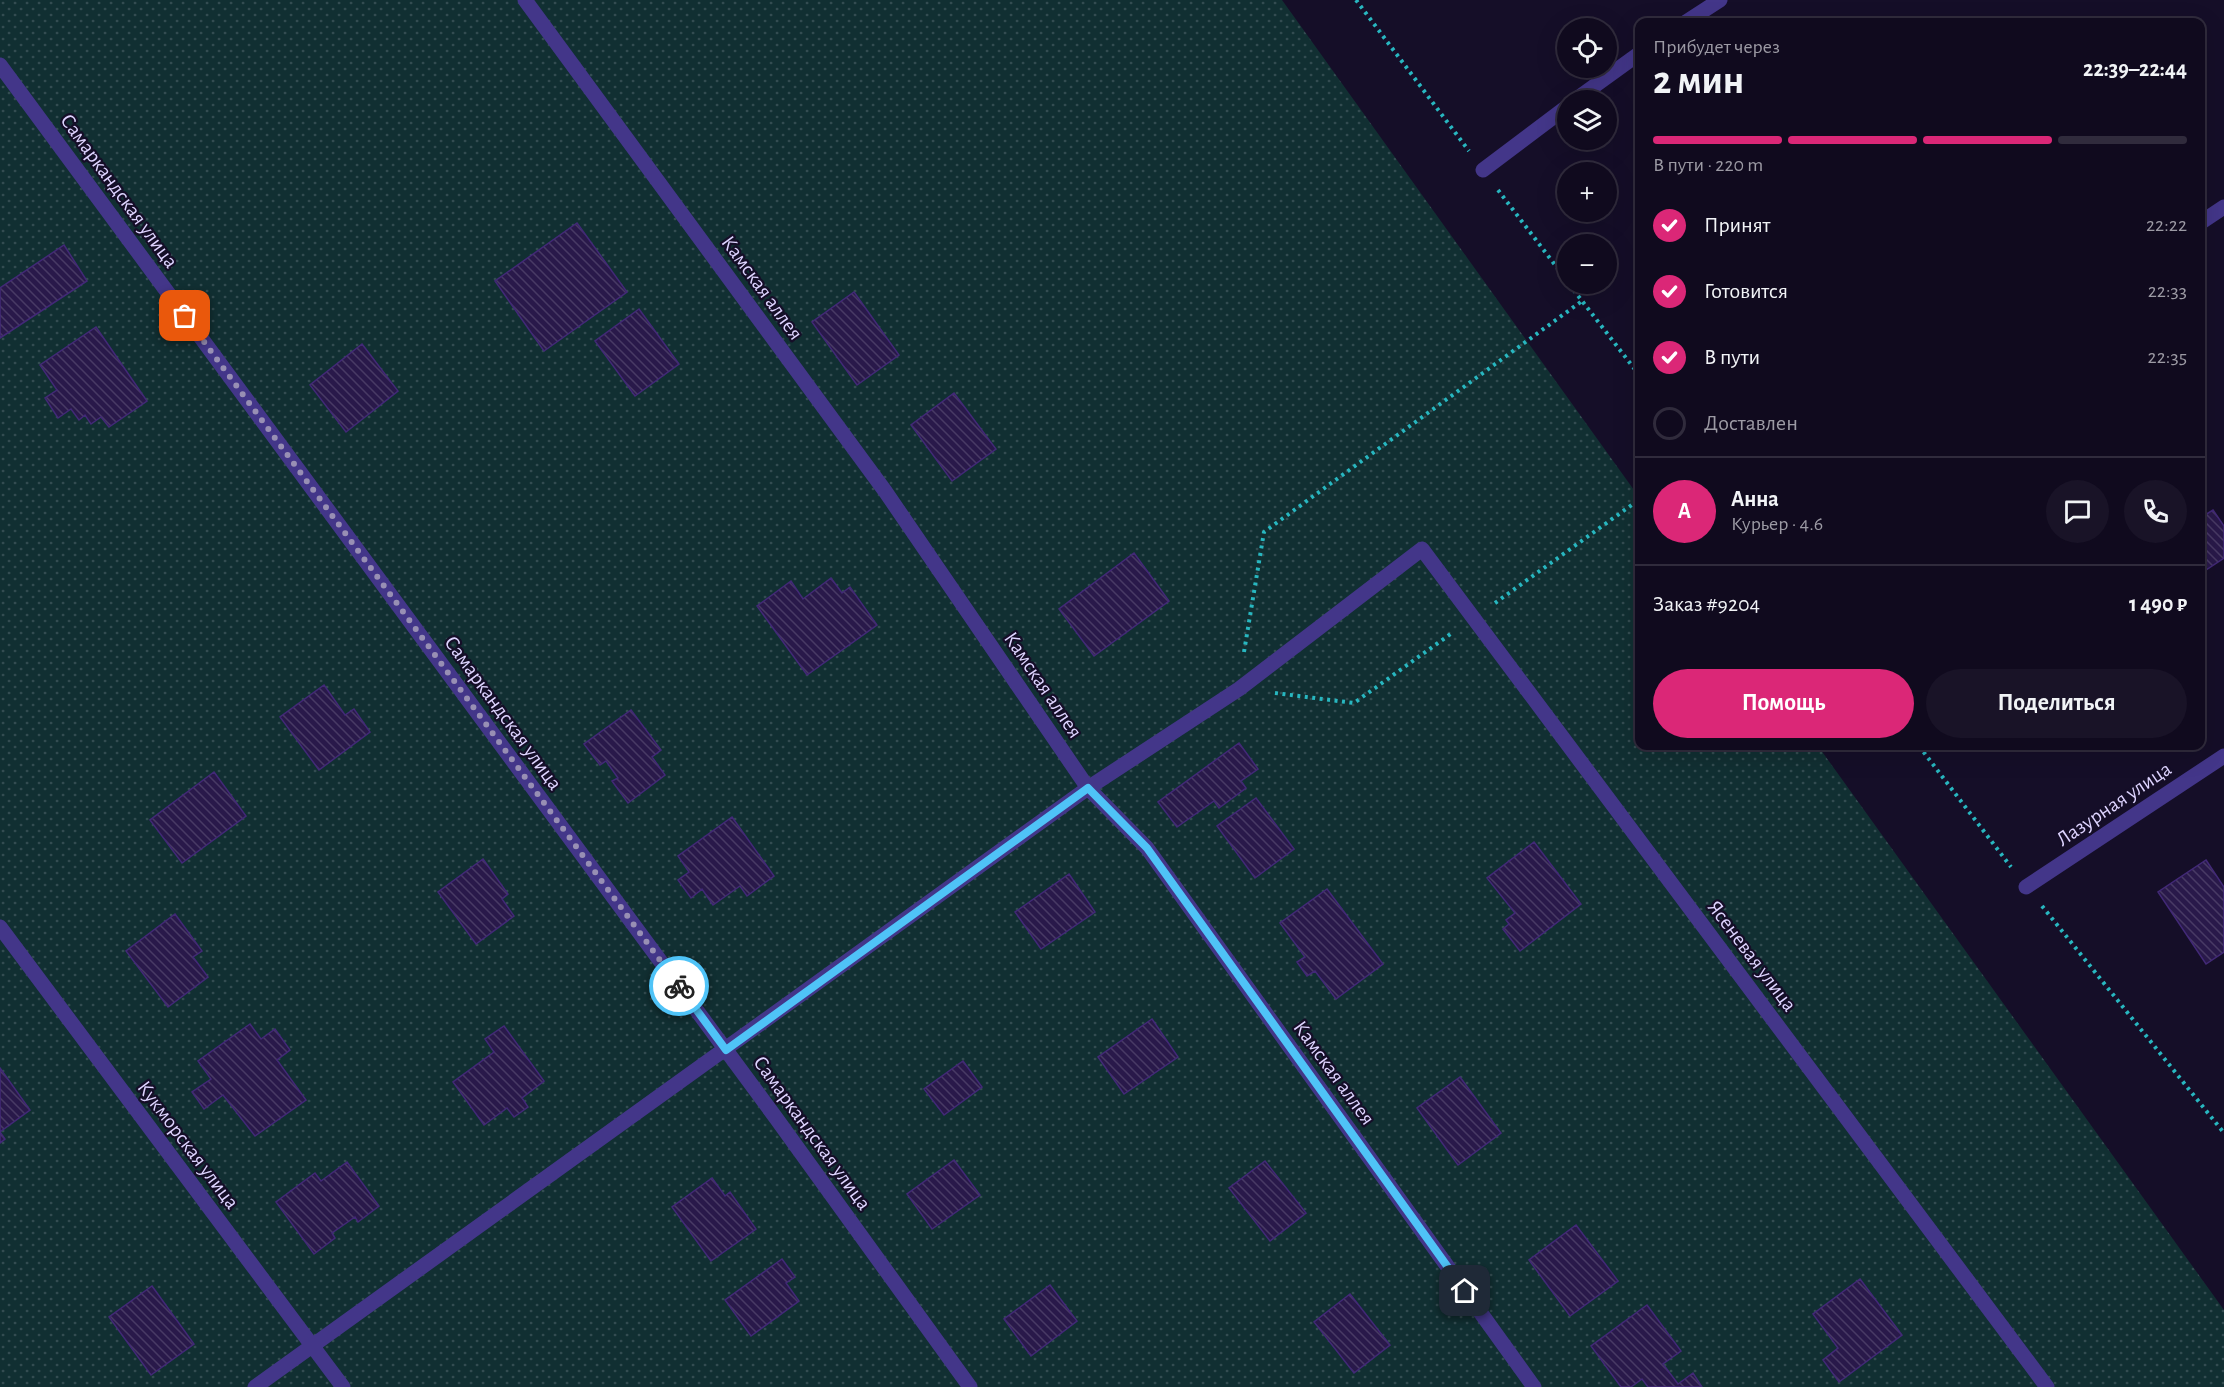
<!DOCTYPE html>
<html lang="ru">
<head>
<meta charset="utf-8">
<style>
	:root { --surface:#100a1e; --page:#191327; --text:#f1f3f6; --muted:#9c9aa4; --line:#302b3c; --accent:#db2777 }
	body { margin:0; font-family:"Alegreya Sans",sans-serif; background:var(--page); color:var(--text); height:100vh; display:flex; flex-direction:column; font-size:22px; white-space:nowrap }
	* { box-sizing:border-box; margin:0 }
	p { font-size:20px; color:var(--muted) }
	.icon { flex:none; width:33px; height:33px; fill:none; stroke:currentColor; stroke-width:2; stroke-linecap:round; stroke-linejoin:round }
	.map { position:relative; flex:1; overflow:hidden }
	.sheet { position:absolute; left:1635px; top:18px; width:570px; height:732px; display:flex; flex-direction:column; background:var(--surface); border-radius:12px; box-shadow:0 6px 24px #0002,0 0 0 2px var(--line) }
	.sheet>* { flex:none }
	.buttons { position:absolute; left:1557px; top:18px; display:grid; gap:12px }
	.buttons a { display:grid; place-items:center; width:60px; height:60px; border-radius:50%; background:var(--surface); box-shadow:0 6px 24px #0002,0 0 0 2px var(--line); font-size:30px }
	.pin { position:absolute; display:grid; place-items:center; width:51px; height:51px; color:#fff; margin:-26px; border-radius:12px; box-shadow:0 3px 9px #0006 }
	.courier { position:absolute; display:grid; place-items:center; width:60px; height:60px; margin:-30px; border:4px solid #4fc3f7; border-radius:50%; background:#fff; color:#222; box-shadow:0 2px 8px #0007 }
	.head em { font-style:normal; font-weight:600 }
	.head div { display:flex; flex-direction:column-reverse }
	.head { display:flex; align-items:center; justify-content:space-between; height:102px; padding:0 18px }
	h1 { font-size:39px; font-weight:600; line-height:45px }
	.bar { display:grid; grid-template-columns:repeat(4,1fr); gap:9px 6px; align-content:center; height:72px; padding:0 18px }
	.bar i { height:8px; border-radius:4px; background:var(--line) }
	.bar .selected { background:var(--accent) }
	.bar p { grid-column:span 4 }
	.line { display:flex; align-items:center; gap:15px; padding:0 18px; border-top:2px solid var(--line) }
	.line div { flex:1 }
	.round { display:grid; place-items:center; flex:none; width:63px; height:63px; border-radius:32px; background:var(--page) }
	ol { padding:0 18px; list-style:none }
	li { display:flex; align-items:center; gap:18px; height:66px }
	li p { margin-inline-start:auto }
	li .icon { padding:6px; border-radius:50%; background:var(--accent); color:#fff; stroke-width:4 }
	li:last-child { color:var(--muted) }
	li i { width:33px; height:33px; border:3px solid var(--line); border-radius:50% }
	.primary-button { display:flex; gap:12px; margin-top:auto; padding:12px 18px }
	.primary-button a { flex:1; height:69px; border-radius:36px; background:var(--accent); color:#fff; font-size:24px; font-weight:600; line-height:69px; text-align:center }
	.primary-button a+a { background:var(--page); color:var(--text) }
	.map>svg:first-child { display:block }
	.grass { fill:url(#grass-dots) }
	.building { fill:url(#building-back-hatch); stroke:#422977; stroke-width:1.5 }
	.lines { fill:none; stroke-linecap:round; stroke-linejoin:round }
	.path { stroke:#28b7c0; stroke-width:4; stroke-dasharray:3 4.5; stroke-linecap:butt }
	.minor { stroke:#433689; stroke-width:15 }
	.done { stroke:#988fb4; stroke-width:6; stroke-dasharray:0 10.8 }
	.route { stroke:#4fc3f7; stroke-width:8 }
	.labels { text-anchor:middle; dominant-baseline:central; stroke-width:4.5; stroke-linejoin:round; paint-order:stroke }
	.street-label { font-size:21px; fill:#ded4ff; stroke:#150e28 }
</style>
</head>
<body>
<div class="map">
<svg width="2224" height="1387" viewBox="0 0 2224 1387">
	<defs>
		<pattern id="grass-dots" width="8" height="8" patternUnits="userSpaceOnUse" patternTransform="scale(1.5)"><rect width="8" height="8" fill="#112f32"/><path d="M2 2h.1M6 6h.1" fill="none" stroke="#334c51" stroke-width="1.8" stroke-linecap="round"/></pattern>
		<pattern id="building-back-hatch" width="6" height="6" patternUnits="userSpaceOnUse" patternTransform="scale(1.5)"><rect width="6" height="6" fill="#29194a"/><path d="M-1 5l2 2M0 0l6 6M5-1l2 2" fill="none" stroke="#483a65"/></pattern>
	</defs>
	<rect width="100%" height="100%" fill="#150e28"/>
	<path class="grass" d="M0,0H1282L1639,497L1640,746H1818L2224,1310V1387H0Z"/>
	<path class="building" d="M577,223L627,292L544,351L495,281Z
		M64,245L87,281L0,338V288Z
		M854,292L899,355L857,385L812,322Z
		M639,309L679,364L635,396L595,341Z
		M96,327L147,401L109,427L101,417L91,424L85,415L79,420L71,409L58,418L45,398L57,390L40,365Z
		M362,344L398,391L346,432L310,385Z
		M954,393L996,449L952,481L911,425Z
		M2213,510L2224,526V558L2206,570L2200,562V518Z
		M1134,553L1169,601L1094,656L1059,609Z
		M831,578L842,593L850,587L877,625L807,675L757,606L791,581L803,599Z
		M324,685L345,715L354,709L370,732L319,770L280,717Z
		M631,710L661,750L652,757L665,775L628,803L612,781L618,778L606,761L600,765L584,744Z
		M1239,743L1258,769L1241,781L1246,788L1219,808L1214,801L1177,827L1158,802Z
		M214,772L246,816L182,863L150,820Z
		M1256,798L1294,849L1255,878L1217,826Z
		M732,817L774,876L747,896L740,886L713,905L702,889L691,898L678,880L689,872L678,856Z
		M1534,842L1581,904L1520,951L1503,929L1509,924L1506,920L1515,913L1487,878Z
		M483,859L508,894L502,899L514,916L476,944L438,892Z
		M2206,860L2224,887V952L2206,964L2158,892Z
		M1069,874L1095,912L1041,949L1015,912Z
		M1327,889L1383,964L1336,999L1315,971L1307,976L1297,962L1305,957L1280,923Z
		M175,914L202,951L193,957L208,977L168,1007L126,951Z
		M1152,1019L1178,1057L1124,1094L1098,1057Z
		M250,1024L261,1039L275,1029L290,1050L277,1060L306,1100L255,1136L223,1095L204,1109L192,1092L211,1079L198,1061Z
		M504,1026L544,1081L522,1098L528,1107L514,1117L507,1108L484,1125L453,1082L494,1052L485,1039Z
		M963,1061L982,1087L944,1115L924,1089Z
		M0,1068L30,1110L0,1132L5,1139L0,1143Z
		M1460,1077L1501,1133L1458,1165L1417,1108Z
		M954,1160L980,1195L932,1229L907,1194Z
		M1265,1161L1306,1213L1270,1241L1229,1188Z
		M347,1162L379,1206L358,1222L355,1217L332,1233L335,1238L314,1254L276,1202L315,1173L321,1181Z
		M712,1178L725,1196L730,1192L756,1229L711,1261L672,1207Z
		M1576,1225L1618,1281L1570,1316L1529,1260Z
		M782,1259L795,1277L786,1283L799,1301L751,1336L725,1300Z
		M1860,1279L1902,1335L1839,1382L1823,1360L1838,1348L1813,1314Z
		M1050,1285L1077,1321L1031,1356L1004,1319Z
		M152,1286L194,1344L151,1375L109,1317Z
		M1350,1294L1390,1345L1354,1373L1314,1322Z
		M1647,1305L1681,1351L1663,1364L1678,1384L1693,1373L1702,1387H1648L1642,1379L1631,1387H1621L1591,1346Z"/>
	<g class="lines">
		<path class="path" d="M1356,0L1469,151
			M1498,190L1568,282
			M1569,284L1640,376
			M1495,603L1640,499
			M1244,652L1264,532L1582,301
			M1275,693L1354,703L1452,633
			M1919,746L2011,867
			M2042,906L2224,1133"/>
		<path class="minor" d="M525,0L885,491L1088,788L1147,848L1534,1387
			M1686,22L1720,0
			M0,65L776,1118L970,1387
			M1575,100L1640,53
			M1483,170L1568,106
			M2200,223L2224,207
			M2026,887L2224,756
			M0,927L343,1387
			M255,1387L1088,788L1239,689L1422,549L2047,1387"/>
	</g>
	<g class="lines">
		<path class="done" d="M185,316L679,986"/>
		<path class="route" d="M679,986L726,1050L1088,788L1147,848L1465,1291"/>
	</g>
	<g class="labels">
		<g class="street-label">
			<text transform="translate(119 191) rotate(54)">Самаркандская улица</text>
			<text transform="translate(762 288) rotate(54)">Камская аллея</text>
			<text transform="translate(1043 685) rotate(56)">Камская аллея</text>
			<text transform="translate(503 713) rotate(54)">Самаркандская улица</text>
			<text transform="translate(2114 804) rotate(-34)">Лазурная улица</text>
			<text transform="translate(1752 956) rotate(53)">Ясеневая улица</text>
			<text transform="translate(1334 1073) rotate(54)">Камская аллея</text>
			<text transform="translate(812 1133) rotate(54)">Самаркандская улица</text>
			<text transform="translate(188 1145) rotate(53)">Кукморская улица</text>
		</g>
	</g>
</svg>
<div class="buttons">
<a><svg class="icon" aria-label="locate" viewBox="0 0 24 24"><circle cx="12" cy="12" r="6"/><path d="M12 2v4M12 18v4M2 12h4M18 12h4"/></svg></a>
<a><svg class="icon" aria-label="layers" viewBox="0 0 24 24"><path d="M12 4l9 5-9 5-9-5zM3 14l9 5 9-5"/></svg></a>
<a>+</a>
<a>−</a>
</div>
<div class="pin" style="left:185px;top:316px;background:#ea580c"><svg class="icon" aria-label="bag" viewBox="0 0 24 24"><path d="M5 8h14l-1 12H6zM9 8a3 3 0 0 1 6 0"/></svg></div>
<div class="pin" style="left:1465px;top:1291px;background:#1f2937"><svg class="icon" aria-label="home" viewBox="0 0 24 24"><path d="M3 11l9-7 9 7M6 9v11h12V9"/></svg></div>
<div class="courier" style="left:679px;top:986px"><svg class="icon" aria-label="bike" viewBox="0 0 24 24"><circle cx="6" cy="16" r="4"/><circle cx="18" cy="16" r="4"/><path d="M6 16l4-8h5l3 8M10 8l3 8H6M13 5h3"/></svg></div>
<section class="sheet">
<div class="head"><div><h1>2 мин</h1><p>Прибудет через</p></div><em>22:39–22:44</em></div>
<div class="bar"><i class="selected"></i><i class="selected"></i><i class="selected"></i><i></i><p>В пути · 220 m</p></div>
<ol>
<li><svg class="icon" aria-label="check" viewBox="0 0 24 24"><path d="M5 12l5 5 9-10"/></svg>Принят<p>22:22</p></li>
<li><svg class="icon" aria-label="check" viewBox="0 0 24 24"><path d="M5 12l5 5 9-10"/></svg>Готовится<p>22:33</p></li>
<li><svg class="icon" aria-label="check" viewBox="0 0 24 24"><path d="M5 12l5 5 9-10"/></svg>В пути<p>22:35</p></li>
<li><i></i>Доставлен</li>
</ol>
<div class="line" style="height:108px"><b class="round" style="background:var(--accent);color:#fff">А</b><div><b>Анна</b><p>Курьер · 4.6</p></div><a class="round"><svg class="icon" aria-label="chat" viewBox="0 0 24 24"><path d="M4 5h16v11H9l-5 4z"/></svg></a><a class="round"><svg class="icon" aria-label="phone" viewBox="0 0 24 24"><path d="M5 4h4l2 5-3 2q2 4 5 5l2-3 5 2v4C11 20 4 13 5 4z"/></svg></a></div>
<div class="line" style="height:78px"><div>Заказ #9204</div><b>1 490 ₽</b></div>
<div class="primary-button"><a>Помощь</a><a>Поделиться</a></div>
</section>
</div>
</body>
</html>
